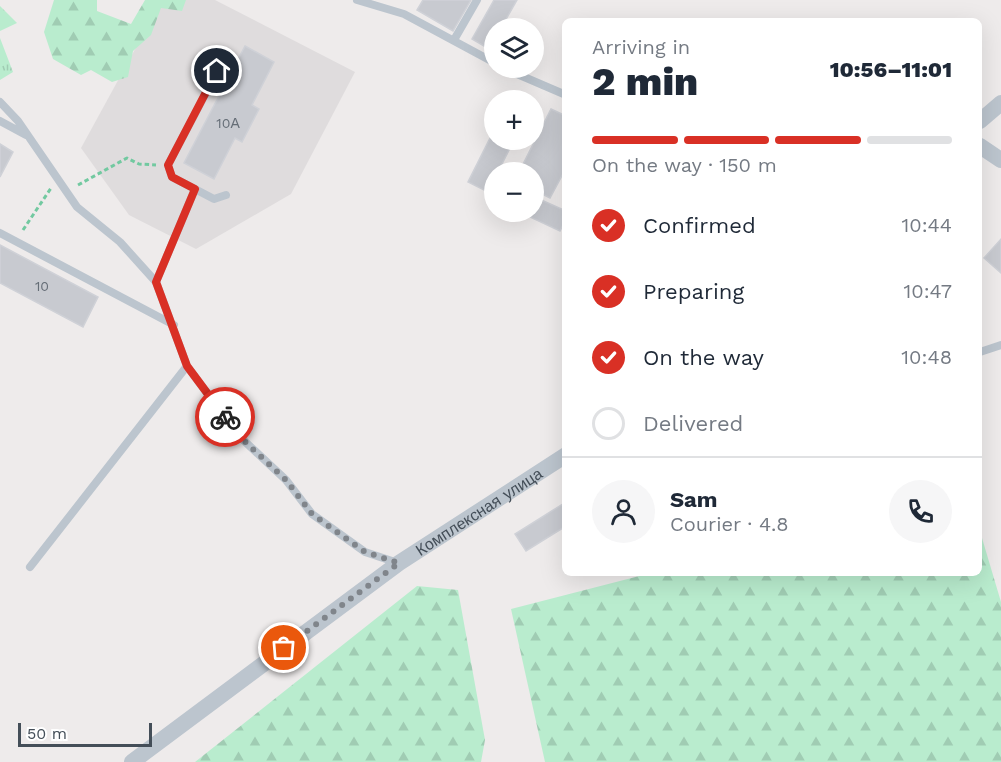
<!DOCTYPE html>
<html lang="en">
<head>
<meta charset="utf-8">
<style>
	:root { --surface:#fff; --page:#f6f6f7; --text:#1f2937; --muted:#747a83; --line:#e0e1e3; --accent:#d93025 }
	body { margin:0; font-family:"Work Sans",sans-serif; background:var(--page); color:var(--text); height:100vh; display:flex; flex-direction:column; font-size:22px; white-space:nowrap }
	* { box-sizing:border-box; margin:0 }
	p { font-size:20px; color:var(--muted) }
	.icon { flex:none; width:33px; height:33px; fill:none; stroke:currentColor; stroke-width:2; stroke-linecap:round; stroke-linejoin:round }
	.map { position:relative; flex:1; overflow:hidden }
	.panel { position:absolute; left:562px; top:18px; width:420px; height:558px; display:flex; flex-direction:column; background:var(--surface); border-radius:9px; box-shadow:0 6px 24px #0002 }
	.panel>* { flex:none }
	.tools { position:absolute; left:484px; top:18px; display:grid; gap:12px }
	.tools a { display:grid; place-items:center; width:60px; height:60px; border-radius:50%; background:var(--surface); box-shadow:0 6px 24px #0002; font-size:30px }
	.scale { position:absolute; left:18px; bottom:15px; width:134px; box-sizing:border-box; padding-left:6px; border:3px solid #444e58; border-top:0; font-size:16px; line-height:21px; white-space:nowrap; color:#444e58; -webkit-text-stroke:4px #fff; paint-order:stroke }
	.pin { position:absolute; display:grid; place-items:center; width:51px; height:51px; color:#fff; margin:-26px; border:3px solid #fff; border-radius:50%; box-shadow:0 2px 6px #0007 }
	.courier { position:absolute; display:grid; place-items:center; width:60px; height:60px; margin:-30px; border:4px solid #d93025; border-radius:50%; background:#fff; color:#222; box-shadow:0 2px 8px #0007 }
	.summary em { font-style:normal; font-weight:800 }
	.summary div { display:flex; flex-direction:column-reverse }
	.summary { display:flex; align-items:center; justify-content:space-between; height:102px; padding:0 30px }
	h1 { font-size:39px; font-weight:800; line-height:45px }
	.bar { display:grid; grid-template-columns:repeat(4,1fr); gap:9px 6px; align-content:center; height:72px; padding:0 30px }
	.bar i { height:8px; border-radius:4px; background:var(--line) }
	.bar .on { background:var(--accent) }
	.bar p { grid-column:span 4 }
	.line { display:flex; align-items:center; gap:15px; padding:0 30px; border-top:2px solid var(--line) }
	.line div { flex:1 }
	.round { display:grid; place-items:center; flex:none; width:63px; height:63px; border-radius:32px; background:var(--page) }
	ol { padding:0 30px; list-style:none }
	li { display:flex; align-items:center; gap:18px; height:66px }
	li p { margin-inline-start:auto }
	li .icon { padding:6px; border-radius:50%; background:var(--accent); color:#fff; stroke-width:4 }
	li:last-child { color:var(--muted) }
	li i { width:33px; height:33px; border:3px solid var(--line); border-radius:50% }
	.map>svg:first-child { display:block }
	.education { fill:#dfdcdd }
	.forest { fill:url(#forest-firs) }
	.park { fill:url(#park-tufts) }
	.building { fill:#c8cad0; stroke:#cfd1d7; stroke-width:1.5 }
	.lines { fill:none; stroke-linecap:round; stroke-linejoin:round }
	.path { stroke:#72c9a0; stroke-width:3; stroke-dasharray:4.5 3; stroke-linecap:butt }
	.lane { stroke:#bcc5ce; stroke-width:8 }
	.street { stroke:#bcc5ce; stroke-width:16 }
	.done { stroke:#80858b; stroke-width:6; stroke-dasharray:0 10.8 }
	.route { stroke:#d93025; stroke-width:8 }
	.labels { text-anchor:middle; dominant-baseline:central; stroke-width:4.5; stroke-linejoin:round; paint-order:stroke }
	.number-label { font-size:14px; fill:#656d76 }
	.street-label { font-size:16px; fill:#444e58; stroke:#fff }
</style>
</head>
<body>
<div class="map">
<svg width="1001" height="762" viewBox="0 0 1001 762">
	<defs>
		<pattern id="forest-firs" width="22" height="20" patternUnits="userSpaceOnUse" patternTransform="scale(1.5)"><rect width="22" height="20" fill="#b9ecce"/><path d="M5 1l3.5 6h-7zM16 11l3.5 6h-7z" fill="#a0ccb3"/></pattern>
		<pattern id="park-tufts" width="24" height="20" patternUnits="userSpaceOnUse" patternTransform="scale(1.5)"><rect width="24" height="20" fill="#b9ecce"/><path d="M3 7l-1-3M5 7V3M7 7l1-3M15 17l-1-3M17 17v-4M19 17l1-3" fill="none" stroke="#a0ccb3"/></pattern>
	</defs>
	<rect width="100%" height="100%" fill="#eeebeb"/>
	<path class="education" d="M162,0H215L355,72L291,194L196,249L129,215L81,148Z"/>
	<path class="forest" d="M54,0H97V11L131,24L145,0H186L182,11L161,8L151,35L133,51L128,77L112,82L91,70L81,75L53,59L44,32Z
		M980,538H982L1001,602V762H545L511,609L651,573H980Z
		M417,586L458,590L485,740L481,762H195Z"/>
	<path class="park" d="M0,6L17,23L0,31Z
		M0,38L13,72L0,80Z"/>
	<path class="building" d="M423,0H471L453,31L417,10Z
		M494,0H517L501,28H495V39L489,49L472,39Z
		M245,46L274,62L252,105L259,109L242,142L235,138L214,179L184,163Z
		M513,92L529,100H509Z
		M551,109L566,116V168L550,198L534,190V172H519Z
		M495,128V140H514L498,172H495L488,192L468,182Z
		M0,144L13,152L0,177Z
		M539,199L566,211V219L560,231L530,217Z
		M1001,239V273L984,258Z
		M0,245L98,297L83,327L0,283Z
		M566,502V526L526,551L515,534Z"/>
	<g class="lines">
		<path class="path" d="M78,185L127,158L139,164L156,165
			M23,230L51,188"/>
		<path class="lane" d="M357,0L404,14L495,63
			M454,40L477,0
			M503,68L566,95
			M0,102L18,121L77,207L120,242L156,282L187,366L239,436L286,480L312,514L365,552L398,563
			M0,121L26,135
			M226,195L214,199L172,177L168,165L227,53
			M0,233L174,325
			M156,282L195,189
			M980,352L1001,345
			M30,567L187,366"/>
		<g class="street">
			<path d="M980,121L1001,103"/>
			<path d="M980,146L1001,160"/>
			<path id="s1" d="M132,762L399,563L566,455"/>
		</g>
	</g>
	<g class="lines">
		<path class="done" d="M225,417L239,436L286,480L312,514L365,552L399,563L284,648"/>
		<path class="route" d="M217,71L168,165L172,177L195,189L156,282L187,366L225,417"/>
	</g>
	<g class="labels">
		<g class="number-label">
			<text x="228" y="123">10А</text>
			<text x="42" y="286">10</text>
		</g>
		<g class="street-label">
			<text stroke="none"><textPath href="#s1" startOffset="428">Комплексная улица</textPath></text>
		</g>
	</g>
</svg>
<div class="tools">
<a><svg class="icon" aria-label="layers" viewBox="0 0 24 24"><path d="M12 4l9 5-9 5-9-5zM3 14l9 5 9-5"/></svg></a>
<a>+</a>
<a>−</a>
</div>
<div class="scale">50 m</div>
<div class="pin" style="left:284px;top:648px;background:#ea580c"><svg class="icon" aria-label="bag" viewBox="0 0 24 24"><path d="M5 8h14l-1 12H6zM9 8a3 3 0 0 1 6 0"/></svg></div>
<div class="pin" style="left:217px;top:71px;background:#1f2937"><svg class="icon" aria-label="home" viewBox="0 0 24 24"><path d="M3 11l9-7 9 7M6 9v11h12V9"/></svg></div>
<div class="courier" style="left:225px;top:417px"><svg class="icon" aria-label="bike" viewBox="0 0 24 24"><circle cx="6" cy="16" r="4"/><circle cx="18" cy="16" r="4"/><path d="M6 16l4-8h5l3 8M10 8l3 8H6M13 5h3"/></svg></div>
<section class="panel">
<div class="summary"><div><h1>2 min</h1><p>Arriving in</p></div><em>10:56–11:01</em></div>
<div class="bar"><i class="on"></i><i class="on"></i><i class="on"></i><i></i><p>On the way · 150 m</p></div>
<ol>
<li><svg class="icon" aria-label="check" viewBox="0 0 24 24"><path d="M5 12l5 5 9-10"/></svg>Confirmed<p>10:44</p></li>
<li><svg class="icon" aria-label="check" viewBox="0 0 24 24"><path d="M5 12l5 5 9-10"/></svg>Preparing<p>10:47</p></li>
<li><svg class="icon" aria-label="check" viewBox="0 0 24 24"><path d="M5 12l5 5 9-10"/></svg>On the way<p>10:48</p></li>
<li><i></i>Delivered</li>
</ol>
<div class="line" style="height:108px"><a class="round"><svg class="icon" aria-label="person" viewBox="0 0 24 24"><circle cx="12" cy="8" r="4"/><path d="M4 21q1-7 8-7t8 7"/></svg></a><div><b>Sam</b><p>Courier · 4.8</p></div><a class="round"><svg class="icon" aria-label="phone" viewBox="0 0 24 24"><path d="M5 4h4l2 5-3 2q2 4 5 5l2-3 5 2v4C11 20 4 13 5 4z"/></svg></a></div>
</section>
</div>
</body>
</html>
